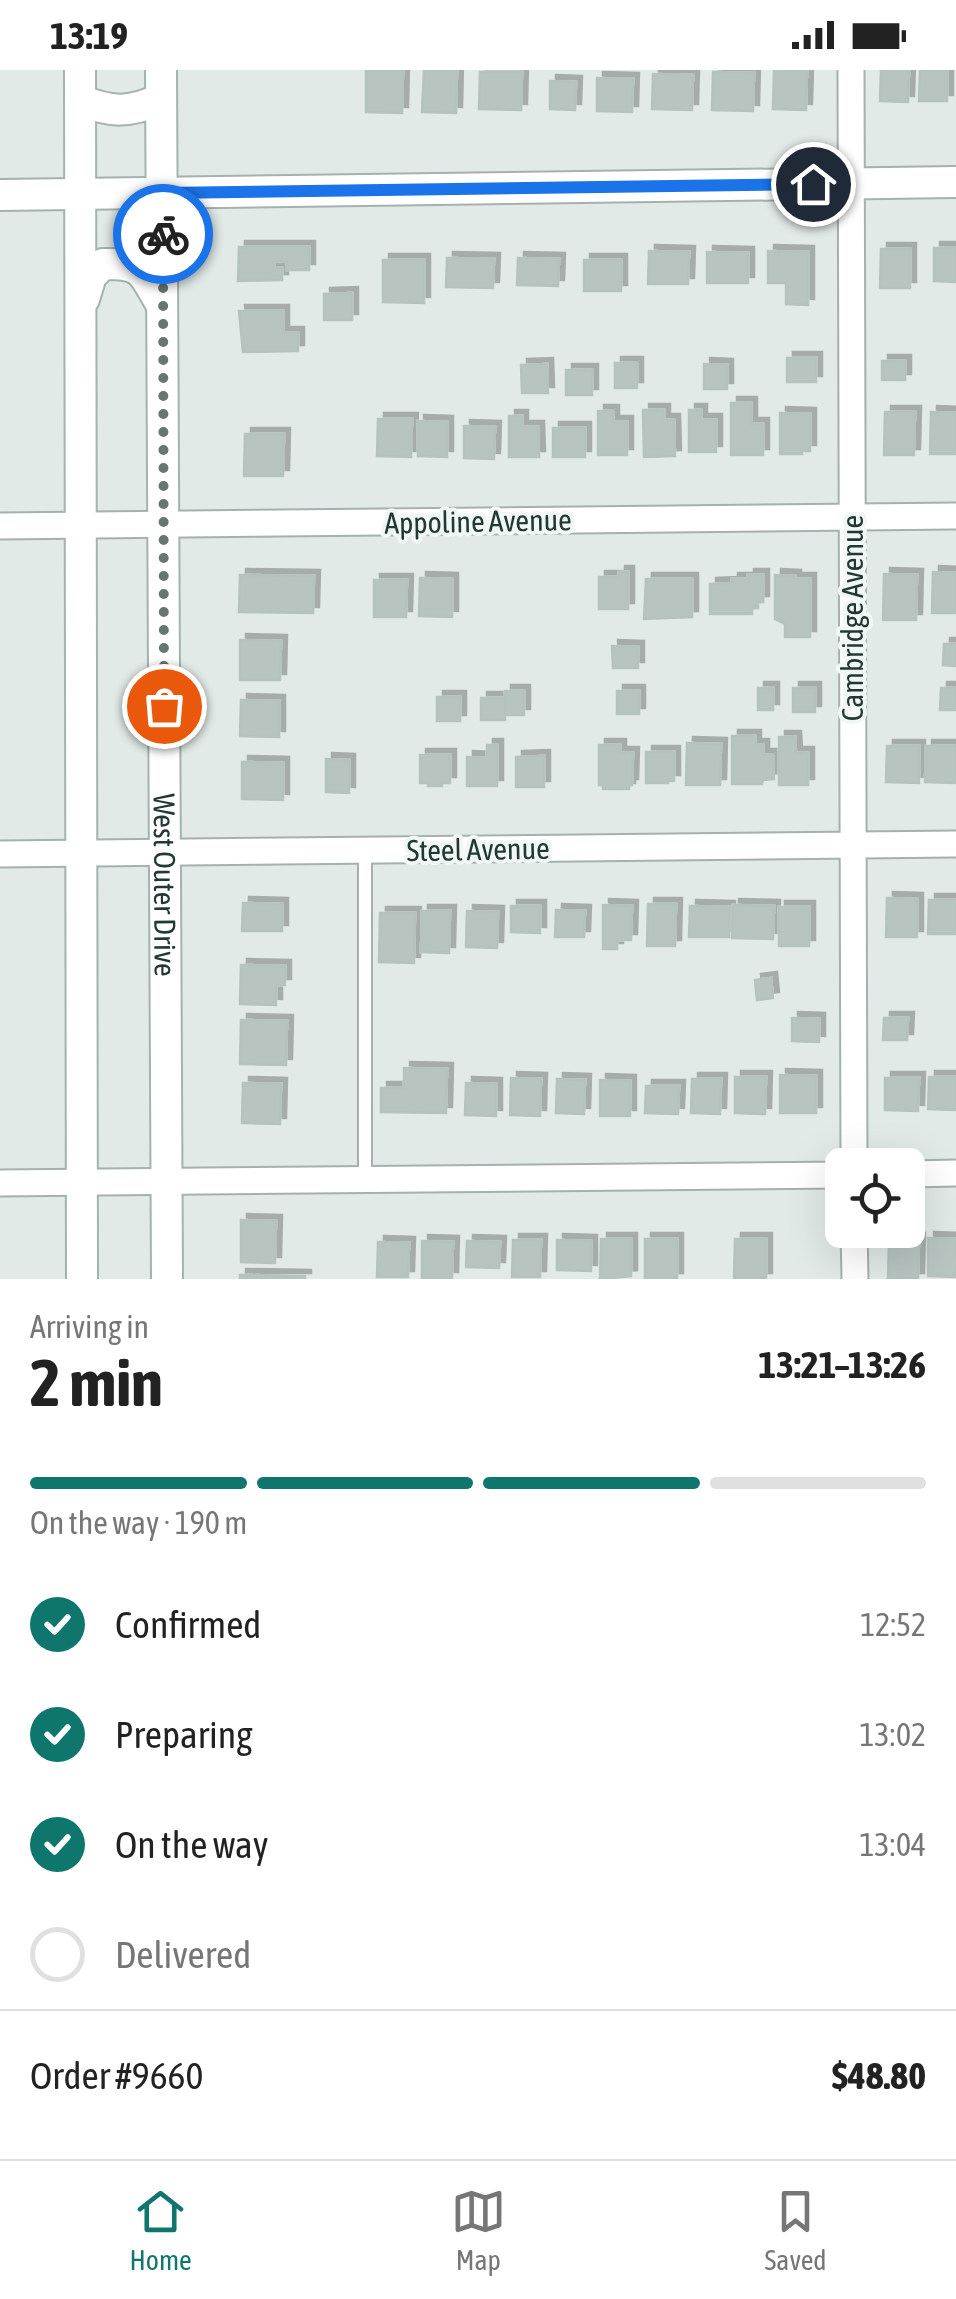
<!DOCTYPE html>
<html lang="en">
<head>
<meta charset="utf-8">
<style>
	:root { --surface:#fff; --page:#f6f6f6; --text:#222; --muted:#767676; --line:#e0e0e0; --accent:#0f766e }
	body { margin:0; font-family:"Asap Condensed",sans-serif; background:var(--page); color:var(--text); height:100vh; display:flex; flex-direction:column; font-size:38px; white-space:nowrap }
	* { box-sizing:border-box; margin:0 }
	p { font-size:32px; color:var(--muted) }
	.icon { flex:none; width:55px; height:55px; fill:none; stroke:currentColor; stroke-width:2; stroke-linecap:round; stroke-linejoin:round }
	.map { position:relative; height:1209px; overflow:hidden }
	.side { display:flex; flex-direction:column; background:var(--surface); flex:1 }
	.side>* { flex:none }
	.tools { position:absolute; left:825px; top:1078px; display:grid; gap:20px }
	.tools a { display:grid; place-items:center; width:100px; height:100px; border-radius:15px; background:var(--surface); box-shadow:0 10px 40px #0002; font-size:50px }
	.pin { position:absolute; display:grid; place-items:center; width:85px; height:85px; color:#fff; margin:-42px; border:5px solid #fff; border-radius:50%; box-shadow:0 2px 10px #0007 }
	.courier { position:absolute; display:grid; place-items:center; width:100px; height:100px; margin:-50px; border:8px solid #1a73e8; border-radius:50%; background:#fff; color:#222; box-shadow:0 2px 12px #0007 }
	.summary em { font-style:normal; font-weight:700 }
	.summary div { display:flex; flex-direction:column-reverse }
	.summary { display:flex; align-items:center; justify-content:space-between; height:170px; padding:0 30px }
	h1 { font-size:65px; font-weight:700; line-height:75px }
	.bar { display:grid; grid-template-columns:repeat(4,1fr); gap:15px 10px; align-content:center; height:120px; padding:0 30px }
	.bar i { height:12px; border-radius:8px; background:var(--line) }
	.bar .active { background:var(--accent) }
	.bar p { grid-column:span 4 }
	.line { display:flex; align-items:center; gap:25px; padding:0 30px; border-top:2px solid var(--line) }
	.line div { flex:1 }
	ol { padding:0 30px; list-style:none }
	li { display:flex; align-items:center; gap:30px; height:110px }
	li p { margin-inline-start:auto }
	li .icon { padding:10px; border-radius:50%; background:var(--accent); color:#fff; stroke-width:4 }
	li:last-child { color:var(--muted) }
	li i { width:55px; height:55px; border:5px solid var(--line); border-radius:50% }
	.status { display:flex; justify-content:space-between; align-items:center; height:70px; padding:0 50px; background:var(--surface); direction:ltr }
	.status svg { height:28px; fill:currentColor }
	.menu { display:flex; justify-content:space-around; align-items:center; height:140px; border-top:2px solid var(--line); background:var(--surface); font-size:28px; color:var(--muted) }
	.menu a { display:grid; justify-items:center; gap:5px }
	.menu .active { color:var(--accent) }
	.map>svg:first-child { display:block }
	.building { fill:#b7c4c0; stroke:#b4c3be; stroke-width:2.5; filter:url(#shadow) }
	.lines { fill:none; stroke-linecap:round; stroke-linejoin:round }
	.service-casing { stroke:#a4b1ae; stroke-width:16 }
	.minor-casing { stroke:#a4b1ae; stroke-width:29 }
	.tertiary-casing { stroke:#a4b1ae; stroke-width:34 }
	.secondary-casing { stroke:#a1b4af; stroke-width:34 }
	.service { stroke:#fff; stroke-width:12 }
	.minor { stroke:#fff; stroke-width:25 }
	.tertiary { stroke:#fff; stroke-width:30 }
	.secondary { stroke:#fff; stroke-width:30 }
	.done { stroke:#667673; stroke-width:10; stroke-dasharray:0 18 }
	.route { stroke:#1a73e8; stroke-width:12 }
	.labels { text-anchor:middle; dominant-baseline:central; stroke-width:8; stroke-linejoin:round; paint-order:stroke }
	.street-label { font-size:30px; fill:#233834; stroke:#f1f7f4 }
</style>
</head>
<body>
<div class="status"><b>13:19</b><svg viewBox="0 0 49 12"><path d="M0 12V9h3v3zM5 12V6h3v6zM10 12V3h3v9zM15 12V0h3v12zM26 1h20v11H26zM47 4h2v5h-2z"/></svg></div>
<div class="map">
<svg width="956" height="1209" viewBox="0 0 956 1209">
	<defs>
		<filter id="shadow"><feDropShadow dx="6" dy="-6" stdDeviation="0" flood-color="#0004"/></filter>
	</defs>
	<rect width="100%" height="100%" fill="#e1eae7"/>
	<path class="building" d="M366,0H403L402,43L366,42Z
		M424,0H457L456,43L422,42Z
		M774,0H807L806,40L773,39Z
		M881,0H909L908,32L880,31Z
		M920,0H947V31H919Z
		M480,2H522L521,40L479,39Z
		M713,2L754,3L753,41L712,40Z
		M653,4L693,5L692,40L652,39Z
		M597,8L633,9L632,42L597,41Z
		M550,11L576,12L575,40L550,39Z
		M239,177H309V200H287V191H274V198H282V210L238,211Z
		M934,178H956V212L934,211Z
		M881,179H910V218H880Z
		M649,181L689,182L688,214H648Z
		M768,181L808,182V235L786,234V213H768Z
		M707,182L748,183V213H707Z
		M447,188L494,189L493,218L446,217Z
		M518,188L559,189L558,216L517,215Z
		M383,190H424V233L383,232Z
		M584,190H621V221H584Z
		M352,223V250H324V224Z
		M239,241H283V263H298V281L243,282Z
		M787,288H816V312H787Z
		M882,291H905V310H882Z
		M615,293H637V318H615Z
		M547,294L548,323H522L521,295Z
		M704,294L727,295V319H704Z
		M566,300H592V325H566Z
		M731,333H751V354H763V385H731Z
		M643,340H664V350H674L675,386L644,387Z
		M689,340H701V350H716V382H689Z
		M598,341H613V352H627V385H598Z
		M885,342H915L914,385H884Z
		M931,342L956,343V384H930Z
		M780,343L810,344V381H801L802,384H780Z
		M509,346H522V357H538L539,387H509Z
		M378,349H412L411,387L377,386Z
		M418,351L447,352V387L418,386Z
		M464,356L495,357L494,389L464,388Z
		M553,358H585V387H553Z
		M245,364H284L283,406H244Z
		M619,502H628V539H599V507H619Z
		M933,502L956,503V543H932Z
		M884,504L917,505L916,550H883Z
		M240,505L314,506L313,543L239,542Z
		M748,505H763V532H757V538H752V544H710V514L732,513V509H748Z
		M775,505L795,506V509H810V567H785V554L775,549Z
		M420,508L452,509V547L419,546Z
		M646,509H692V547L644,549Z
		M374,510H407L406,547H374Z
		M240,570L281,571L280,610H240Z
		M944,574H956V596L943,595Z
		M612,576L638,577V598H613Z
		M758,618H773V640H758Z
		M793,618H815V642H793Z
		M941,618H956V640H940Z
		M505,621H524V645H505Z
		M617,621H639V644H617Z
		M437,627H460V651H437Z
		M481,628H505V650H481Z
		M241,630L279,631V667L240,666Z
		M732,666H755V675H763V685H773L774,709L763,710L762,714H732Z
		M779,667H795L796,683H808V715H779Z
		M687,673L721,674L720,715H686Z
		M487,675H497V716H467V687L487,688Z
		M599,675H620V683H633L632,715H629V719H603V715H599Z
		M887,676H919V713L886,712Z
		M926,676H956V713L925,712Z
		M646,682H674V711H668V713H646Z
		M420,685H450V713H442V716H428V713H420Z
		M544,686V717H516V687Z
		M326,689L349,690V723L326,722Z
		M242,692L283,693V730L242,729Z
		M887,828L917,829V867H886Z
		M929,830H956V864H928Z
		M243,833L282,834V861H242Z
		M648,834H676L675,876H647Z
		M603,835L632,836L631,870H617V879H603Z
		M733,835L774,836L773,869L732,868Z
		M511,836H540V863L511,862Z
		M690,836L729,837V867H689Z
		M779,837H809V876H779Z
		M556,840L585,841L584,867H555Z
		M422,841H450L449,883L421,882Z
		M467,841L498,842L497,878L466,877Z
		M380,843H415L414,893L379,892Z
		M241,895L285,896V915H276V935L240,934Z
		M771,908L773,928L757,930L755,910Z
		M792,948L819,949V972L792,971Z
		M884,948H908L907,970H883Z
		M241,950L287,951L286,995L240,994Z
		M404,998L447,999L446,1043L381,1042V1018H404Z
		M780,1005L816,1006V1043H780Z
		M735,1007H766L765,1044L735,1043Z
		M929,1007H956V1040L928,1039Z
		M511,1008L541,1009L540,1046L510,1045Z
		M885,1008H919L918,1041L885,1040Z
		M557,1009L585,1010L584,1044L556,1043Z
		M692,1009H721L720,1044L691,1043Z
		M600,1010L630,1011V1046H600Z
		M243,1013L281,1014L280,1054L242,1053Z
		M466,1013L496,1014V1046L465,1045Z
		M646,1016H679L678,1044L645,1043Z
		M241,1150L276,1151L275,1193L241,1192Z
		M889,1168L919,1169L918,1209H888Z
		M928,1168L956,1169V1207L928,1206Z
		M601,1169H631V1206L600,1209Z
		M645,1169H677V1209H645Z
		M735,1169H766V1209H734Z
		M513,1170H541L540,1207H512Z
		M557,1170L591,1171V1201L557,1200Z
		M422,1171L453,1172L452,1208H422Z
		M467,1171L500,1172L499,1198L466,1197Z
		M378,1172L409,1173L408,1207H377Z
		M240,1205L305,1206V1209H240Z"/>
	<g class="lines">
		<defs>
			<path id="service" d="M365,780V1109"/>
			<path id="minor" d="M851,0L854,1095
				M0,456L956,446
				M0,784L956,774
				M908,1104L956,1103
				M0,1113L842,1105
				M854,1160L855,1209"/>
			<path id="tertiary" d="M0,125L956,112"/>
			<g id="secondary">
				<path d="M80,0L82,1209"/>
				<path id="s1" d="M161,0L167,1209"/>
				<path d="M80,30C112,43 129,43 161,29"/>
				<path d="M84,229L91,206L103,194C144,193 142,202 161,234"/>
			</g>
		</defs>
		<use href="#service" class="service-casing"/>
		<use href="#minor" class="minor-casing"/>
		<use href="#tertiary" class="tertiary-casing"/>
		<use href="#secondary" class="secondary-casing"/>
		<use href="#service" class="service"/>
		<use href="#minor" class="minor"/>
		<use href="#tertiary" class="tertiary"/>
		<use href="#secondary" class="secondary"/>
	</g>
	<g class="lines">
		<path class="done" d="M163,164L164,636"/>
		<path class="route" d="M163,164L162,123L813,114"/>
	</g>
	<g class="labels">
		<g class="street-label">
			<text transform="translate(478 451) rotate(-1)">Appoline Avenue</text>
			<text transform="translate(852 548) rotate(-90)">Cambridge Avenue</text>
			<text transform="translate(478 779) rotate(-1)">Steel Avenue</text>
			<text stroke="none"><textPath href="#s1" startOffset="815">West Outer Drive</textPath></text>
		</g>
	</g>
</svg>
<div class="tools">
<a><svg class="icon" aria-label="locate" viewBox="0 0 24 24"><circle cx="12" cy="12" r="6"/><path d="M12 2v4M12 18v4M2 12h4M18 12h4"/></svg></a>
</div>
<div class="pin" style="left:164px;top:636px;background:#ea580c"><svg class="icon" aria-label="bag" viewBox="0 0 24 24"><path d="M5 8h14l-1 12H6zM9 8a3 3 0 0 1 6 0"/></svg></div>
<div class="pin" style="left:813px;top:114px;background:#1f2937"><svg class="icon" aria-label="home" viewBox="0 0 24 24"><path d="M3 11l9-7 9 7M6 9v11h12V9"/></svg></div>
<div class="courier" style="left:163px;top:164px"><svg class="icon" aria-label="bike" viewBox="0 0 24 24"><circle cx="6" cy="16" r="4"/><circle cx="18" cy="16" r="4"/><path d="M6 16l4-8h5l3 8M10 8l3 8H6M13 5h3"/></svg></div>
</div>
<section class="side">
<div class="summary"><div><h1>2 min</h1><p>Arriving in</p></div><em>13:21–13:26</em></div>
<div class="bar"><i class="active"></i><i class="active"></i><i class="active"></i><i></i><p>On the way · 190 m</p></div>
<ol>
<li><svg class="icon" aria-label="check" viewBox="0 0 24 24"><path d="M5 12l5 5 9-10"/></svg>Confirmed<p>12:52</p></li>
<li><svg class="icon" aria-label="check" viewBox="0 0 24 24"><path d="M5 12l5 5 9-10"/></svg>Preparing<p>13:02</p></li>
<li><svg class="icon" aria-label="check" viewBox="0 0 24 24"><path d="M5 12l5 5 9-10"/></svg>On the way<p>13:04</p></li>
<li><i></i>Delivered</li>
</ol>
<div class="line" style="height:130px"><div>Order #9660</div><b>$48.80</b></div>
</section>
<nav class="menu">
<a class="active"><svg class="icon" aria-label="home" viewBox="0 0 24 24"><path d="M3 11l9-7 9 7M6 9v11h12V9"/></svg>Home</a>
<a><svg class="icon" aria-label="map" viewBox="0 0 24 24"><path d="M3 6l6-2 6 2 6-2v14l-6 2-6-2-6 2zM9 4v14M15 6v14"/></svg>Map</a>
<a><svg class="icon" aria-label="saved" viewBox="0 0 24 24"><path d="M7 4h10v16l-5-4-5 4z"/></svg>Saved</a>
</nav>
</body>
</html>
